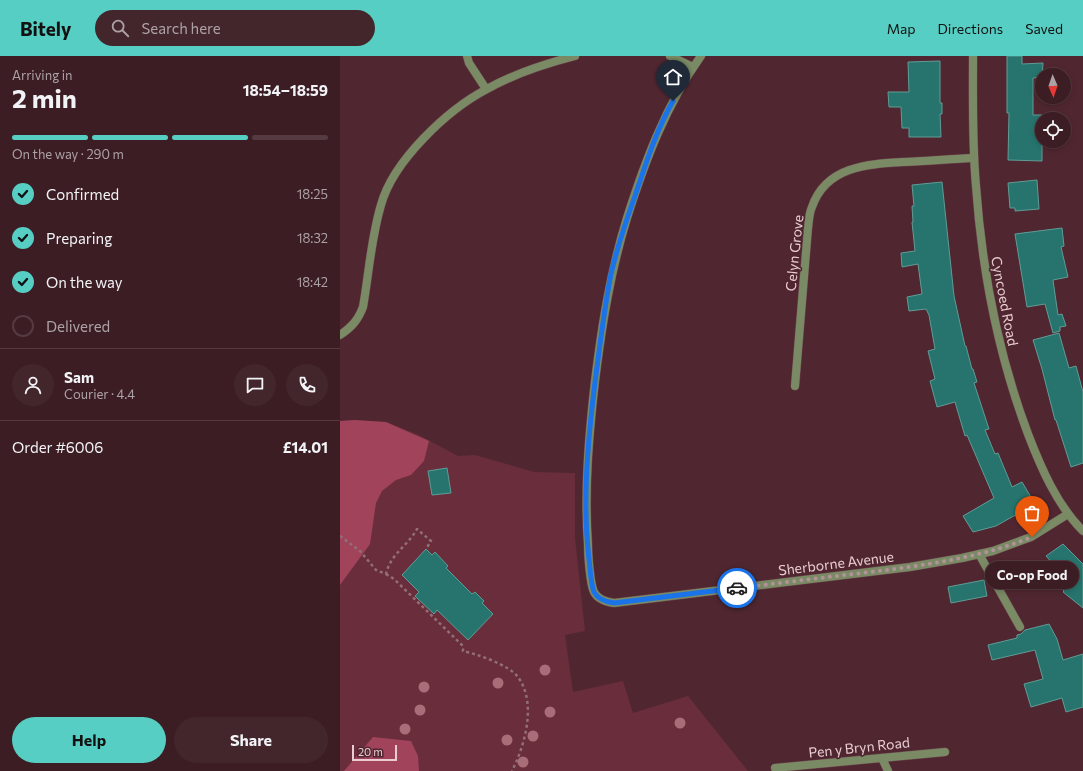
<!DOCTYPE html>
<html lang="en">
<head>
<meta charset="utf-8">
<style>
	:root { --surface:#3c1d24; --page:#43262c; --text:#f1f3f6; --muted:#aca2a6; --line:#553b41; --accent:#56cec3 }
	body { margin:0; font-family:Commissioner,sans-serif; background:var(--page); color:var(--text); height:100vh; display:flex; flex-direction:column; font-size:15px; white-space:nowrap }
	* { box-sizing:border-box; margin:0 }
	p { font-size:13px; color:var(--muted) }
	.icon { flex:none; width:22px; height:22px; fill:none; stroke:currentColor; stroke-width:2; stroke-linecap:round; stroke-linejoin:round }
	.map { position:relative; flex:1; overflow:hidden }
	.details { display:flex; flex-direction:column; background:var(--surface); width:340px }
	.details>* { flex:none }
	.needle { width:26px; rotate:178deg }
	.controls { position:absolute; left:695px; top:12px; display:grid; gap:8px }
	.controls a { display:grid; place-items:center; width:36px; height:36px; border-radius:50%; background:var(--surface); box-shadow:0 2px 6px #0003,0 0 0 1px var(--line); font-size:20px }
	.scale { position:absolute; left:12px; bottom:10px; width:45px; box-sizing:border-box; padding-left:4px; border:2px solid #e9cdd2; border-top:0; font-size:11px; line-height:14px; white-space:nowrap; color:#e9cdd2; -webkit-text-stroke:3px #502730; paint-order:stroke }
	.pin { position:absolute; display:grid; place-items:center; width:34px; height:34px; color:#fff; margin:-41px -17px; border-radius:50% 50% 50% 0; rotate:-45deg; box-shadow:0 0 4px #0007 }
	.pin .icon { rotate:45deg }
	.courier { position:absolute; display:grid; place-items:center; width:40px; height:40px; margin:-20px; border:3px solid #1a73e8; border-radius:50%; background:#fff; color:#222; box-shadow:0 1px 5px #0007 }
	.bubble { position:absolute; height:28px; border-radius:14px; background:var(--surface); box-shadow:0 2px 6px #0003,0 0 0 1px var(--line); font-size:13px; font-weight:700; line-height:28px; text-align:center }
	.summary em { font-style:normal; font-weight:700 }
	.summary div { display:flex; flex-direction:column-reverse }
	.summary { display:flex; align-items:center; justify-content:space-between; height:68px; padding:0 12px }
	h1 { font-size:26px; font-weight:700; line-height:30px }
	.bar { display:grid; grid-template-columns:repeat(4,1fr); gap:6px 4px; align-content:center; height:48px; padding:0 12px }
	.bar i { height:5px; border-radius:3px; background:var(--line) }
	.bar .current { background:var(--accent) }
	.bar p { grid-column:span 4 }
	.line { display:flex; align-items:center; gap:10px; padding:0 12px; border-top:1px solid var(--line) }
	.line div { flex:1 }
	.round { display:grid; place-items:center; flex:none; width:42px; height:42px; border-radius:21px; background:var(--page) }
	ol { padding:0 12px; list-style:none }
	li { display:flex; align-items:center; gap:12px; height:44px }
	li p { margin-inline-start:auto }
	li .icon { padding:4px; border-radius:50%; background:var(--accent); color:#111; stroke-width:4 }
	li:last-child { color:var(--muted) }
	li i { width:22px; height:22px; border:2px solid var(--line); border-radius:50% }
	.cta { display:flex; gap:8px; margin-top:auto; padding:8px 12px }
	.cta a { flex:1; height:46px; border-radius:24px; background:var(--accent); color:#111; font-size:16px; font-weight:700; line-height:46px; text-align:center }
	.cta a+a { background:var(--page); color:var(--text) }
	header { display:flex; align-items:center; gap:24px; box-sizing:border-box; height:56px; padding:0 20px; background:var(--accent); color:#111 }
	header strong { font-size:19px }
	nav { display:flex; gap:22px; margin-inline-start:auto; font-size:14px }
	.search { width:280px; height:36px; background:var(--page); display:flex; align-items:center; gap:10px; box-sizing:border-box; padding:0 14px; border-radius:22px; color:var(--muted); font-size:15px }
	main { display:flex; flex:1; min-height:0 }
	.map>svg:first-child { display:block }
	.green { fill:#6a2d3c }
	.forest { fill:#a0435b }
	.building { fill:#26746d; stroke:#609c96 }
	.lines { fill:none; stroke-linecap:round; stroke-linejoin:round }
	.service-casing { stroke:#6c454d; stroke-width:9 }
	.minor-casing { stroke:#6c454d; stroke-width:9 }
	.tertiary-casing { stroke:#6c454d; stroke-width:9 }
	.path { stroke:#926f76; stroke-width:2.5; stroke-dasharray:3 3; stroke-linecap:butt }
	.service { stroke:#7a8a65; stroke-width:8 }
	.minor { stroke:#7a8a65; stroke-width:8 }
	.tertiary { stroke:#7a8a65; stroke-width:8 }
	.tree { fill:#a96c79 }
	.done { stroke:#b39399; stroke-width:4; stroke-dasharray:0 7.2 }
	.route { stroke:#1a73e8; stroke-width:5 }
	.labels { text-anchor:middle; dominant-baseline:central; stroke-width:3.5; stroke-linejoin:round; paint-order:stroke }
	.street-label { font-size:14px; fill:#e9cdd2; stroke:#502730 }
</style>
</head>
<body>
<header>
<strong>Bitely</strong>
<div class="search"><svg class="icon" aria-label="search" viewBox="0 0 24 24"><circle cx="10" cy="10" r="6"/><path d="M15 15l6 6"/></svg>Search here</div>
<nav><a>Map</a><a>Directions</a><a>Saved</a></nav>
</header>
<main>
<section class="details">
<div class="summary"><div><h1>2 min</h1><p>Arriving in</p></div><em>18:54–18:59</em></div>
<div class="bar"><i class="current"></i><i class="current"></i><i class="current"></i><i></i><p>On the way · 290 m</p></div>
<ol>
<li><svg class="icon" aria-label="check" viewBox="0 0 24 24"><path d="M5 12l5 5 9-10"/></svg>Confirmed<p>18:25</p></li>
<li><svg class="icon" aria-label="check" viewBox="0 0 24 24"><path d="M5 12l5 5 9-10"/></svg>Preparing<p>18:32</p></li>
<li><svg class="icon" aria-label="check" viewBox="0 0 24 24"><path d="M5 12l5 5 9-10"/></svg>On the way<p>18:42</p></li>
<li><i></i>Delivered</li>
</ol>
<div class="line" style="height:72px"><a class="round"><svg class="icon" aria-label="person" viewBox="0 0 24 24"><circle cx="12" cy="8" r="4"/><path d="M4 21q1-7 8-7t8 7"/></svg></a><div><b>Sam</b><p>Courier · 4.4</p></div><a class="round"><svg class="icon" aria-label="chat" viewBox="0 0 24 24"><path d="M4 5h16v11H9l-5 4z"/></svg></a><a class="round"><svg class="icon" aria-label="phone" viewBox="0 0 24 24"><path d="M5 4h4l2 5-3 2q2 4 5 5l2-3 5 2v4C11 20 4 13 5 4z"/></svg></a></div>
<div class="line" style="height:52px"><div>Order #6006</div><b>£14.01</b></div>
<div class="cta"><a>Help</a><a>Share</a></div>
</section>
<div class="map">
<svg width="743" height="715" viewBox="0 0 743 715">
	<rect width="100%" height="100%" fill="#502730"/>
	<path class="green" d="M15,364L46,366L79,379L118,400L135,399L194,416L235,417V482L245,575L225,579L233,636L283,625L293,657L348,640L408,715H0V365Z"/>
	<path class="forest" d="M15,364L46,366L89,385L84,405L71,419L56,424L42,435L36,447L30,488L0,529V365Z
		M33,681L71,685L78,700L79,715H4Z"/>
	<path class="building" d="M667,0H682V8L703,7L702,21L693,22V59H702V105L668,104L669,57H667Z
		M600,5V47H602V58H600L601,81H569V72H562L561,51H549L548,36H569L568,6Z
		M697,124L699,153L675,155V152H670L668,127Z
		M602,126L614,240L625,290H626L632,313H633L637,326L634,327L649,373L645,374L655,398L658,397L672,431L682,426L695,448L656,470L633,476L623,460L654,442L627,379L625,380L615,346L597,351L590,325L595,323L588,295L595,293L589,259L586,253L569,255L567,241L582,238L578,208L562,211L561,197L575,195L572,166H573L572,150H574L572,129Z
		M722,172L724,190L721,191L728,221L713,224L718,259L722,258L726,270L720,271V275L713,277L705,248L687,251L675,178Z
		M719,277L729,312L736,310L743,336V407L731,411L716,364H715L702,313L693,284Z
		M107,412L111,437L92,439L88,415Z
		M723,488L743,508V552L723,536L724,535L700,510L714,509L706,500Z
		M86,493L92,499L95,496L108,510L106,512L132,538L135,536L144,545L142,547L153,558L128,584L97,554L94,558L75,540L79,536L62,519Z
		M644,524L647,540L611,547L608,531Z
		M709,568L717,583L723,604L743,598V651L726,656L722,642L691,651L684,628L703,623L695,594L652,604L648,589L677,582V579L681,578L685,574Z"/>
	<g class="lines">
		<defs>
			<path id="service" d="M639,498L680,571"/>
			<path id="minor" d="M127,0L129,7L146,33
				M330,0L353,11
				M361,0C326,49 305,105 287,162C270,217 262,269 255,325C249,379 244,434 248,488C248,498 250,528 254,536C258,544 267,546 274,547L570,511L622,502L653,495L691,481L728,458
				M0,279C12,271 18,264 23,251C29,217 31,182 41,149C53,105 107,54 147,33C174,18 204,8 235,0
				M455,330L468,172C469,165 469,157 472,151C486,110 528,108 564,106C587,105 611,103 634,102
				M542,702L548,715
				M435,712L605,696"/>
			<path id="tertiary" d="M633,0C633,43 632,87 636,130C642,215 658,298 688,378C701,412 717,449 743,475"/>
		</defs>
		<use href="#service" class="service-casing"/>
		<use href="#minor" class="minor-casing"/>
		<use href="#tertiary" class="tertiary-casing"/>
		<path class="path" d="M0,480L20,495L36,514L46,518C51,497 67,491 77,473L91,485L86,493
			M46,518L54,523L123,590V595C137,598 169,609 178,621C197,647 185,689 172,715"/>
		<use href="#service" class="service"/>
		<use href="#minor" class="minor"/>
		<use href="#tertiary" class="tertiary"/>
	</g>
	<g class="tree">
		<circle cx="205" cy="614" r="5.5"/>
		<circle cx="158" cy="627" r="5.5"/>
		<circle cx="84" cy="631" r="5.5"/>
		<circle cx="80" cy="654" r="5.5"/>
		<circle cx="210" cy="656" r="5.5"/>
		<circle cx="340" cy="667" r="5.5"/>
		<circle cx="65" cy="673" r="5.5"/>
		<circle cx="193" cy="680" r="5.5"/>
		<circle cx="167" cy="684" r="5.5"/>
		<circle cx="183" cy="706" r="5.5"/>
	</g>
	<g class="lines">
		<path class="done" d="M397,532C442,527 486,521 531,516C585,509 640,502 692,481"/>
		<path class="route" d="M333,45C316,75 306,107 295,140C286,165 277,192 271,218C264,253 260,290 255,326C248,384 242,444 249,503C250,512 251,529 254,536C258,544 267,546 274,547L397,532"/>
	</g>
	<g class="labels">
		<g class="street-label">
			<text transform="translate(454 197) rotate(-84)">Celyn Grove</text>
			<text transform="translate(665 245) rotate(79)">Cyncoed Road</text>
			<text transform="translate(496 507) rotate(-7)">Sherborne Avenue</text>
			<text transform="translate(519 691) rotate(-6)">Pen y Bryn Road</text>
		</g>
	</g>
</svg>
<div class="controls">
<a><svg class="needle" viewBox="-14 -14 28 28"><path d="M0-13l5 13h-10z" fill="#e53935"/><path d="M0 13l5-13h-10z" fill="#aca2a6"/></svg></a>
<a><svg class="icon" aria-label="locate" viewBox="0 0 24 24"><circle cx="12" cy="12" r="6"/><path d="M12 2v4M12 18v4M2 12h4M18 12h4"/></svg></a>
</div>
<div class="scale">20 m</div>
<div class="pin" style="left:692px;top:481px;background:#ea580c"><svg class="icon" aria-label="bag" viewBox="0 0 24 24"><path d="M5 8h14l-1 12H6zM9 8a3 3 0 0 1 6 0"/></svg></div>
<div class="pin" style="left:333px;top:45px;background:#1f2937"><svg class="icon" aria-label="home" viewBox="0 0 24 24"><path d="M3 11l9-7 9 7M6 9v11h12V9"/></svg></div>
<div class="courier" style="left:397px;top:532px"><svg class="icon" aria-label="car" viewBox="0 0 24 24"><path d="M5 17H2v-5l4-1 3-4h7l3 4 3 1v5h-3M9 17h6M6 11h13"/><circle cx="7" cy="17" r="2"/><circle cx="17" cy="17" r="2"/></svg></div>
<div class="bubble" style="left:645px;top:505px;width:94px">Co-op Food</div>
</div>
</main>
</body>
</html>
